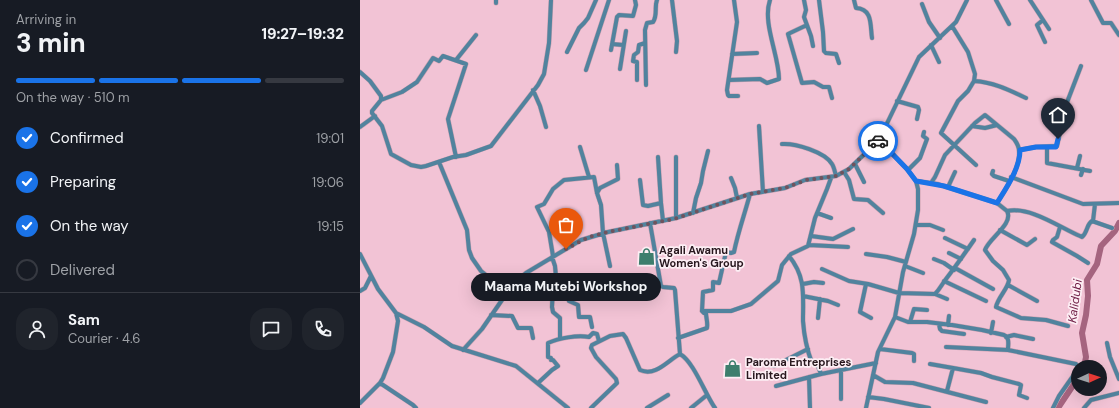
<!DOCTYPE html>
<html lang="en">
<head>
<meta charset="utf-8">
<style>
	:root { --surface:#171b24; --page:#20242c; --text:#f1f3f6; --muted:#9ea1a6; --line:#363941; --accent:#1a73e8 }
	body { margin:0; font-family:"DM Sans",sans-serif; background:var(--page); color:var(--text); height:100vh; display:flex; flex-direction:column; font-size:15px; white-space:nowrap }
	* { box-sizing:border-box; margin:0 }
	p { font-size:13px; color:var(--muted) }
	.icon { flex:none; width:22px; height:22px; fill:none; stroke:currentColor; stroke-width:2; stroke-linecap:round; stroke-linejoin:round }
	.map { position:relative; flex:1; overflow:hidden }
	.drawer { display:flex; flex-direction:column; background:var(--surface); width:360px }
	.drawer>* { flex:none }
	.needle { width:26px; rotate:87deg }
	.tools { position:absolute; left:711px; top:360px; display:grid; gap:8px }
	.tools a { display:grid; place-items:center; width:36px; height:36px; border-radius:50%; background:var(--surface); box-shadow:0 4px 16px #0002; font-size:20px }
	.pin { position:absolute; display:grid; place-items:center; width:34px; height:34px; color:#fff; margin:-41px -17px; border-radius:50% 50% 50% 0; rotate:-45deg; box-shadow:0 0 4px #0007 }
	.pin .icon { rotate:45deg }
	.courier { position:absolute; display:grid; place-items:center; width:40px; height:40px; margin:-20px; border:3px solid #1a73e8; border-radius:50%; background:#fff; color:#222; box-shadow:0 1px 5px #0007 }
	.bubble { position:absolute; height:28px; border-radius:14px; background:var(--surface); box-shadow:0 4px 16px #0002; font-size:13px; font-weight:800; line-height:28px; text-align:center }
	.summary em { font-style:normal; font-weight:800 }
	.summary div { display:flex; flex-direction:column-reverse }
	.summary { display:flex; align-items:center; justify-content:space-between; height:68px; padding:0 16px }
	h1 { font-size:26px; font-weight:800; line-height:30px }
	.bar { display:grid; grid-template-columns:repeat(4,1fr); gap:6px 4px; align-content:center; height:48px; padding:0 16px }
	.bar i { height:5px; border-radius:3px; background:var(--line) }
	.bar .current { background:var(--accent) }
	.bar p { grid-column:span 4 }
	.line { display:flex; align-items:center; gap:10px; padding:0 16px; border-top:1px solid var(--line) }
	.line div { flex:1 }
	.round { display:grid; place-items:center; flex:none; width:42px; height:42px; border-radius:16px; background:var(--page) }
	ol { padding:0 16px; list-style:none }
	li { display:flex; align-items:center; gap:12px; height:44px }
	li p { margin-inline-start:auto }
	li .icon { padding:4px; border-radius:50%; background:var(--accent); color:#fff; stroke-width:4 }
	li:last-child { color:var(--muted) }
	li i { width:22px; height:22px; border:2px solid var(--line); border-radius:50% }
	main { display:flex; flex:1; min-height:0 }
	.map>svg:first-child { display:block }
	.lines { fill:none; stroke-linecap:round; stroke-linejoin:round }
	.river { stroke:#a5647f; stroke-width:6 }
	.minor-casing { stroke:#caa1b0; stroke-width:5 }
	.minor { stroke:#51839e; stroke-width:4 }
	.done { stroke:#6f535e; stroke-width:4; stroke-dasharray:0 7.2 }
	.route { stroke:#1a73e8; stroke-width:5 }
	.labels { text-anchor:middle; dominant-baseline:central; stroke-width:3.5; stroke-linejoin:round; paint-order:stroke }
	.poi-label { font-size:11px; font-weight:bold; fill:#28171e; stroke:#fdeef4; text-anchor:start }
	.water-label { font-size:12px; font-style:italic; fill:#6f1e46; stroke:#fdeef4 }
</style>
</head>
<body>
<main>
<section class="drawer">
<div class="summary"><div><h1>3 min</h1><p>Arriving in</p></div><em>19:27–19:32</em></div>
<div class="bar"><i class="current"></i><i class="current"></i><i class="current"></i><i></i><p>On the way · 510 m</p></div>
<ol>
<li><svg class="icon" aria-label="check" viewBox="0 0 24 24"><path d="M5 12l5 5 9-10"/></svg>Confirmed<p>19:01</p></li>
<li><svg class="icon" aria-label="check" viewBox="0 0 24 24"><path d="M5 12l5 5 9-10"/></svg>Preparing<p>19:06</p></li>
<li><svg class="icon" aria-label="check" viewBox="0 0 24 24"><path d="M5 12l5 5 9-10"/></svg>On the way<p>19:15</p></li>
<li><i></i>Delivered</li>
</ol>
<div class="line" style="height:72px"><a class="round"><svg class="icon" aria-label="person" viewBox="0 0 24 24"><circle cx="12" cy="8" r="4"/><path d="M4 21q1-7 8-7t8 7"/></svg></a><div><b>Sam</b><p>Courier · 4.6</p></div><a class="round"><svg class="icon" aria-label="chat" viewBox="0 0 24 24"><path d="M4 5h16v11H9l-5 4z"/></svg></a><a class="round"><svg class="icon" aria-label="phone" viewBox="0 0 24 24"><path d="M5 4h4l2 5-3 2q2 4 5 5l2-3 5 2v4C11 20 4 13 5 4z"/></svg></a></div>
</section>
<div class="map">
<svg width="759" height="408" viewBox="0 0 759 408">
	<rect width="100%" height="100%" fill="#f2c3d5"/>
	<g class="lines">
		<path class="river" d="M724,367L726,357L722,333L726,315L728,296L727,280L737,264L741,246L755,231L759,223
			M698,408L718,378"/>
		<defs>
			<path id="minor" d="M136,0V3
				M312,0L317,41L316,52
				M374,0L377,22L367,90L368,95L369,96H378
				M444,0L446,10L444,17L451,36L453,46
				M459,0L463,32L464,51L466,53L476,54L479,63
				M494,0L496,8C513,9 510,25 512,38
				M636,0L649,24
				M670,0L689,29
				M731,0L743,23H751L759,35
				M562,4L569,22L580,38
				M683,20L677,25L685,42
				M447,25L428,34L442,83L454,82L463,87H469L472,98
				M592,26L608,52L615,74L614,81L608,91L598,101L581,133L616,165
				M252,44L263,45
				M571,45L579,62
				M251,50L257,17L259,15L273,16L276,5L275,0
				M207,52L219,28L224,23L228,18L236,0
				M372,54L397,53
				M96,60L116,35
				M260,69L266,31
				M226,70L249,0
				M0,72L10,81L21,96V100L12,111V113L22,126L31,154L51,165L61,167L66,166L93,157L106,155L131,146L178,85L184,74L189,43L191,0
				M277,80V62L273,61L274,55L278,52L279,45L285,43
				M369,80L400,79L407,83L419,79C419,55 402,23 410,0
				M614,81C633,82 649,90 666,98
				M286,85L285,30L287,23L293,22C298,15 294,7 297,0
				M173,90L180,106L186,127
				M21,100L42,92L57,82L73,58L79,61L83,56L106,64L88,119L96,157
				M537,101L558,107L559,110L557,119
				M399,126L403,192
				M612,126L625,128L637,125
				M0,127L15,116
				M422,144C435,143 465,152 472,164C474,167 475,172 476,176
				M220,147L229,177
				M687,147V163L730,171
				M659,150L676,147L697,146L706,105L721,66
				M298,157L301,203L303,221
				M316,157V218
				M79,162L107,230L109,250L112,258L121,271L127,276L153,284
				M495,164L504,182
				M717,168L720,156
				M548,170L560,158L567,139L563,136L564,132
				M633,171L632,174L634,176L649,181
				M484,172L489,180L494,199L508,200L523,213
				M721,175L723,169
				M651,177L723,204L759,203
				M371,178L375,188L377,198
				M280,180L283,205L288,206L301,203
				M556,181L577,184L628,200L637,203L647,211C670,206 699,227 720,236L722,237C728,232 726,225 732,221L752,228
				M571,183L575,177L585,155L615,123L625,115L654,139C657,143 659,146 659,151C661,166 645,191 637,203
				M588,187L595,172
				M237,193L240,188L258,179L257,165
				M647,211C654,224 629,238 625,250L633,261L643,270L649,280C648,289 638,297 636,307L661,318L686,320L708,326
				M333,213L336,198L341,183L343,171L348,151
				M457,213L471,218
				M733,221L735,204
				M290,223L301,286L303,287L314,288L315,290L320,354C334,362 345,394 355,408
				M556,225H570L583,230
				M700,227L697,237L693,240L692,242L717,256L728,263
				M640,230L667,245L675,239
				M451,236L473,239L493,229
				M585,238L608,249
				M449,245L488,247
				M589,253L601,259
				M0,254L18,289L36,313L38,321L33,352L23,378L20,383L0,403
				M506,254L527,257L546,262
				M193,256L189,232L177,207L184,204L193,189L204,180L234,177L237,193L241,205L243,233L250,266
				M429,256C446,277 443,295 443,321C444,335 447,350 452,363L458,366L461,374
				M192,257L195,266L196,277L193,287L192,307L193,312L200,318V338
				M574,259L584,263L594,270
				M545,266L563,273
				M595,268L633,289
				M462,269L489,281L508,284L539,293L575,294C580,289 582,284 586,279C596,266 605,253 614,240
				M196,277L202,283L209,301L218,305L219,317H230L232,327
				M584,281L626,301
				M443,284L454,282L463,283
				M506,284L500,312L511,318
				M648,285L677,301
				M0,291L5,288L11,276
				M575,294L587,299
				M443,296L468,301L478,305
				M342,311L343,292L353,290V282L359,283L366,252L371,253L374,252C378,232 385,213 390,194
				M36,313L64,327L92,346L156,366L208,408
				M131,315L152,316L158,328H171L173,338
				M535,317L548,322H567L592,325L622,330L644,335C650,338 648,344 648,350
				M458,318L460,299
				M550,322L554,309L567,310
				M579,324L580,329L582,331L604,334
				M588,325L589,316
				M631,333L633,322
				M646,337L654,335L673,339
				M318,338L347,328C348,322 346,318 346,313H344L342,311H371L391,304L418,281L422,265L431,254L448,246L455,218L467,189L471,178
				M747,343L750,357L759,379
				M586,347L648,350L716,364L718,367
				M520,349L552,353L554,354V361
				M103,350L122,329L153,284L166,273L221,240L248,232L316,218L390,194L425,188L445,180L476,176L489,169L519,140L559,57L596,22L607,0
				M570,364L593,368
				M414,366L448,349
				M513,375L525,382L553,383L626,402
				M449,377L450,408
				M20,383L53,405L56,408
				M178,383L192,370L198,366L193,360H191V358L188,357V343C199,338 217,335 229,337L233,333L237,334L239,341
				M416,386L461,374L516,363
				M587,391L593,368L621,373L632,377L659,384L661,385L659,395L667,398
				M508,397L524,399L569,408
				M481,399V371
				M231,408L257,383L256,379L236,357L231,348L232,345L250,336L263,334L266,338L280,370C296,377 308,360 320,354
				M287,408L308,395
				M331,408L347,395
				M506,408L518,352L535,317L543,272L554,234L558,210V189L556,181L547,169L519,140
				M693,408L699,396L718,369
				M724,408L731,400L759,393"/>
		</defs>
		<use href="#minor" class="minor-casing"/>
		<use href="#minor" class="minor"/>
	</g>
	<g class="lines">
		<path class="done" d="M206,249L229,237L248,232L314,219L390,194L425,188L446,180L476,176L489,169L518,141"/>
		<path class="route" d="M518,141L519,140L547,169L556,181L584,186L637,203C646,188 660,169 660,150L676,147H696L698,139"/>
	</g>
	<defs>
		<symbol id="shop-bare" viewBox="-9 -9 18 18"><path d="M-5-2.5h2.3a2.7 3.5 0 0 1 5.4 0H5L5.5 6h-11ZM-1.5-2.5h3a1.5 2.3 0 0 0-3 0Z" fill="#3e7e6d" stroke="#fdeef4" stroke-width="2.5" paint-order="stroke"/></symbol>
	</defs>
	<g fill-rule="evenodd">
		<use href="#shop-bare" x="274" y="244" width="25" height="25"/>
		<use href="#shop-bare" x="360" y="356" width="25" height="25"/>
	</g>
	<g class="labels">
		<g class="poi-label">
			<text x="299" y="250">Agali Awamu<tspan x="299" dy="13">Women's Group</tspan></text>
			<text x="386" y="362">Paroma Entreprises<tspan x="386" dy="13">Limited</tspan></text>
		</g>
		<g class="water-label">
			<text transform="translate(715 301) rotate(-82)">Kalidubi</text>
		</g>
	</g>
</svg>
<div class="tools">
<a><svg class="needle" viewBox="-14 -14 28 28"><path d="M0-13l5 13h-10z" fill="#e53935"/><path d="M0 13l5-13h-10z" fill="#9ea1a6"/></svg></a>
</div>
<div class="pin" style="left:206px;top:249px;background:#ea580c"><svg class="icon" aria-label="bag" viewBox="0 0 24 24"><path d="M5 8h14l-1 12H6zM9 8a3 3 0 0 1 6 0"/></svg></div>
<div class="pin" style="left:698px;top:139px;background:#1f2937"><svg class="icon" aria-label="home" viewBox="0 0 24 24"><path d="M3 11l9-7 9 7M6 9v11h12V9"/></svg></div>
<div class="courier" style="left:518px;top:141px"><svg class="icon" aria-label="car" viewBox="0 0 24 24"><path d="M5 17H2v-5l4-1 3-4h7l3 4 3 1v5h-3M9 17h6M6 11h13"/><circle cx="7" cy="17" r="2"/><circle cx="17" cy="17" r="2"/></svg></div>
<div class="bubble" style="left:111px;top:273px;width:190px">Maama Mutebi Workshop</div>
</div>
</main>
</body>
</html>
